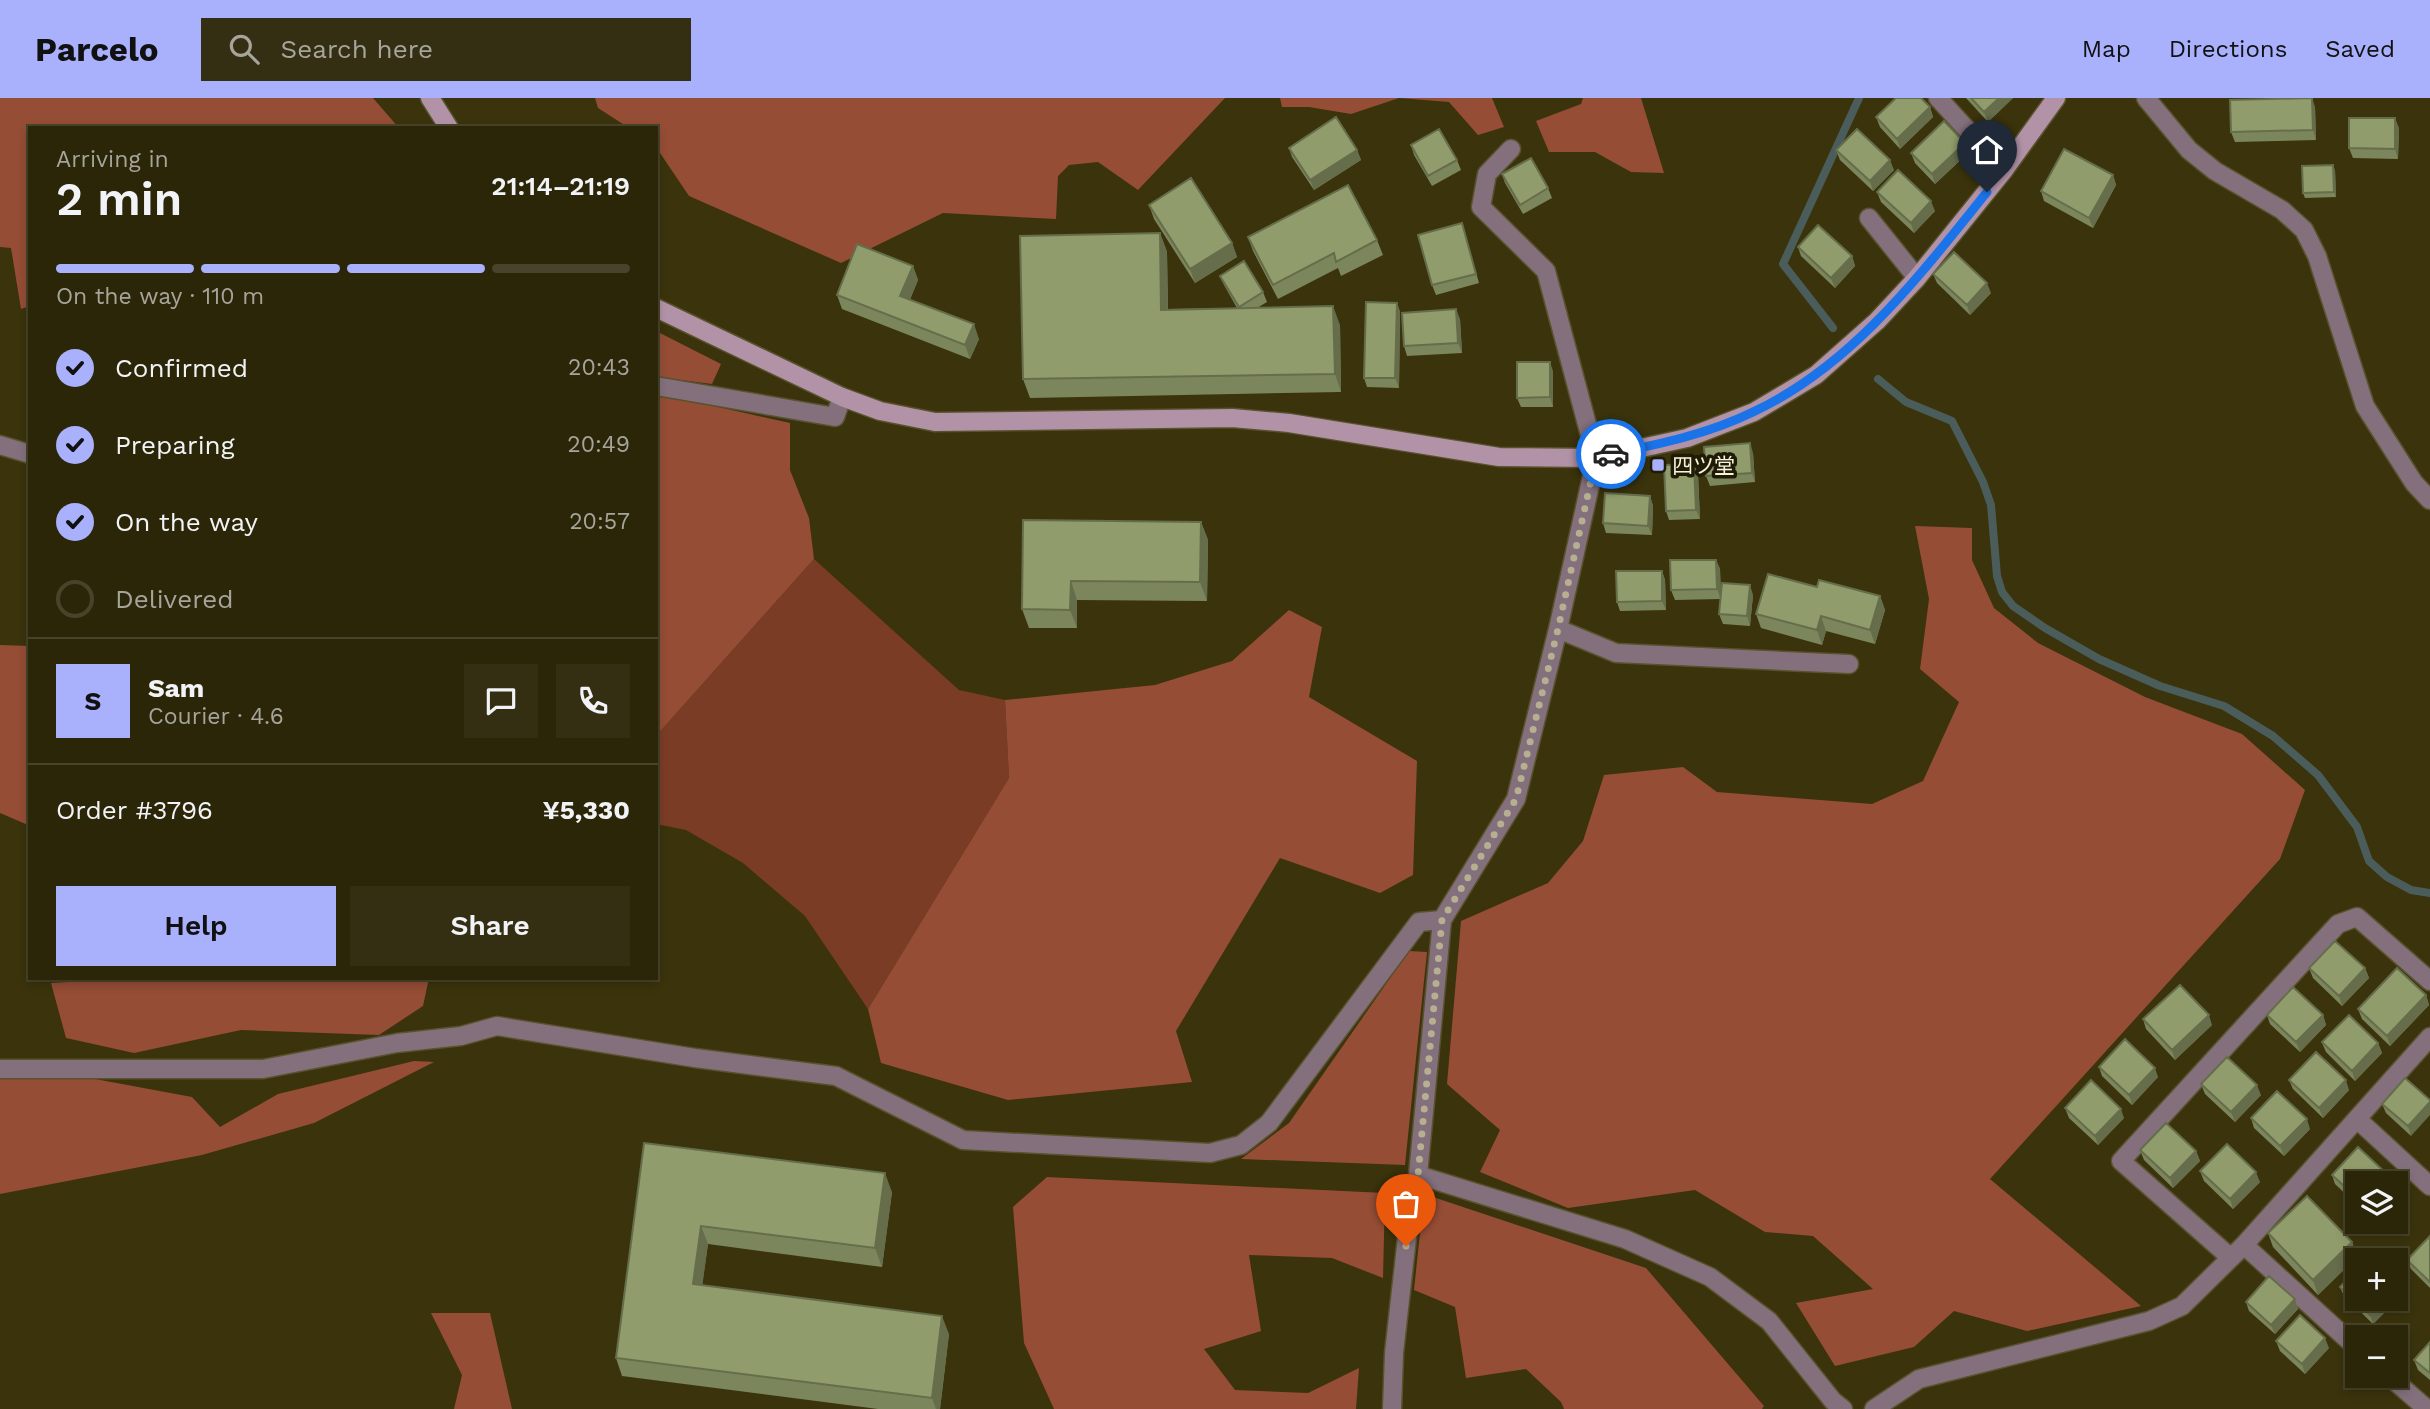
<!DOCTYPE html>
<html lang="en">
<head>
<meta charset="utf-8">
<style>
	:root { --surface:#2c2609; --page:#342e12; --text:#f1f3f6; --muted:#a6a59c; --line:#48432a; --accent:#a9b0fc }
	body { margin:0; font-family:"Work Sans","Noto Sans JP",sans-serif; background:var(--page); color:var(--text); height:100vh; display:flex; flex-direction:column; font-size:26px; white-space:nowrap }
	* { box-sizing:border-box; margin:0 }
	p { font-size:23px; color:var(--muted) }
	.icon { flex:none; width:38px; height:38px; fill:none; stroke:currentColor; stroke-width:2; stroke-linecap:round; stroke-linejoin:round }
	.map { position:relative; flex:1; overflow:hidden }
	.details { position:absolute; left:28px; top:28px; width:630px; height:854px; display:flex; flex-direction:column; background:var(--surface); border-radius:0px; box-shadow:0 4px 10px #0003,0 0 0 2px var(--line) }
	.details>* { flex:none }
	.buttons { position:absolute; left:2345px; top:1073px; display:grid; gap:14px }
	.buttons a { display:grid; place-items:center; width:63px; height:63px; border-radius:0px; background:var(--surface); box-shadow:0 4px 10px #0003,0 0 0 2px var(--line); font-size:35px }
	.pin { position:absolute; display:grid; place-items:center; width:60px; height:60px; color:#fff; margin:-72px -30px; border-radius:50% 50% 50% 0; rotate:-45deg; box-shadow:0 0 7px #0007 }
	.pin .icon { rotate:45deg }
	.courier { position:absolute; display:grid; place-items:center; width:70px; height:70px; margin:-35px; border:5px solid #1a73e8; border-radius:50%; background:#fff; color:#222; box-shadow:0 2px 9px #0007 }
	.overview em { font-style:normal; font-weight:600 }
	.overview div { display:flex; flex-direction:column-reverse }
	.overview { display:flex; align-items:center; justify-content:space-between; height:119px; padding:0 28px }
	h1 { font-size:46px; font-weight:600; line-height:52px }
	.bar { display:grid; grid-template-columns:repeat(4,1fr); gap:10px 7px; align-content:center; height:84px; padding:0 28px }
	.bar i { height:9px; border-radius:5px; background:var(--line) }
	.bar .active { background:var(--accent) }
	.bar p { grid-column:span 4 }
	.line { display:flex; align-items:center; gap:18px; padding:0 28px; border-top:2px solid var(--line) }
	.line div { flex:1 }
	.round { display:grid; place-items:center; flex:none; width:74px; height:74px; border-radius:0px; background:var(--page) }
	ol { padding:0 28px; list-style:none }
	li { display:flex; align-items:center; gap:21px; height:77px }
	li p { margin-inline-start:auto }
	li .icon { padding:7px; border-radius:50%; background:var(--accent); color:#111; stroke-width:4 }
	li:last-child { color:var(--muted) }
	li i { width:38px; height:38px; border:4px solid var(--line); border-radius:50% }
	.button { display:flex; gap:14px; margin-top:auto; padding:14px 28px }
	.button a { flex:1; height:80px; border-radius:0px; background:var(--accent); color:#111; font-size:28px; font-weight:600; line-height:80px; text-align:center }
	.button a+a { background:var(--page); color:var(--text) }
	header { display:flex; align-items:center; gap:42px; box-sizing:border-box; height:98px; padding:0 35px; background:var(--accent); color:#111 }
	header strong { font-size:33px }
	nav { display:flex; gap:38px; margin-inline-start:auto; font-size:24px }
	.search { width:490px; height:63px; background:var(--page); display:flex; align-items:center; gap:18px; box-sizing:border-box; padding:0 24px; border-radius:0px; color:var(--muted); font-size:26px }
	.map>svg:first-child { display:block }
	.green { fill:#7b3c26 }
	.forest { fill:#954d35 }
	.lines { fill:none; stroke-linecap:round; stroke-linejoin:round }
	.stream { stroke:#4a5d5b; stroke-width:8 }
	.street-casing { stroke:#58522d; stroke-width:21 }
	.secondary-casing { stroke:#58522d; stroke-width:21 }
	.street { stroke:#84707d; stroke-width:18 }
	.secondary { stroke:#b292a7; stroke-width:18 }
	.wall { fill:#7c865c }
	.shaded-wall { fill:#656d4b }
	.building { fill:#909c6b; stroke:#656d4b; stroke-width:2 }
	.done { stroke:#b6b091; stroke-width:7; stroke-dasharray:0 12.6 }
	.route { stroke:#1a73e8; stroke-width:9 }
	.poi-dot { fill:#a9b0fc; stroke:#1f1b06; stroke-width:2.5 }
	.labels { text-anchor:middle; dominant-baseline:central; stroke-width:7; stroke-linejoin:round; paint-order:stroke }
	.poi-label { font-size:21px; fill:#f8f4d9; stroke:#1f1b06; text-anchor:start }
</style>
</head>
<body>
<header>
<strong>Parcelo</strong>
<div class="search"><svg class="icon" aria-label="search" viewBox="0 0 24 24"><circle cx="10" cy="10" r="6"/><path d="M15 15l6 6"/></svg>Search here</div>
<nav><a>Map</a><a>Directions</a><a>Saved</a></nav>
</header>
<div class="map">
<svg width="2430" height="1311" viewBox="0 0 2430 1311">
	<rect width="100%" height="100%" fill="#3a330c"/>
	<path class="green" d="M814,461L959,592L1005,602L1009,680L868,911L805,818L743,765L686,732L656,726V638Z"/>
	<path class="forest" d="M0,0H373L399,30H30V208L21,211L11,150L0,149Z
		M595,0H1225L1138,92L1098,64L1069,67L1058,78L1056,121L943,115L841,165L689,98L656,49V30H629L598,10Z
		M1280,0H1492L1504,29L1478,37L1449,4L1399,0L1351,16L1309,9H1282Z
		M1583,0H1641L1664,75L1631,74L1595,54H1549L1536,23L1581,6Z
		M656,233L721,266L712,286L656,279Z
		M656,295L790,325V372L809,420L814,461L656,638Z
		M1915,428L1972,430V462L1994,510L2038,545L2145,599L2242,636L2305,692L2280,761L1990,1081L2141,1208L2027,1233L1954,1213L1914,1249L1835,1268L1796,1205L1873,1191L1813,1138L1765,1134L1695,1092L1568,1110L1480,1074L1500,1032L1447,986L1461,823L1548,785L1583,743L1604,677L1683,669L1717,694L1872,706L1923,683L1959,604L1920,571L1929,501Z
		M1289,512L1322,529L1309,599L1417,663L1413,777L1380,795L1280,760L1176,933L1192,984L1008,1002L881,965L868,911L1009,680L1005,602L1155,587L1232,563Z
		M0,547L30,548L28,727L0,715Z
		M1409,853L1427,854L1405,1067L1241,1061L1289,1025Z
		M140,880H429L423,908L379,937L241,932L134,955L66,940L51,885Z
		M414,963L434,964L314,1025L202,1057L0,1096V979L79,978L192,999L220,1029L278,996Z
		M1047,1079L1385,1095L1383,1180L1332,1160L1249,1157L1261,1233L1204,1251L1235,1292L1308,1295L1359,1270L1356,1311H1054L1024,1245L1013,1109Z
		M1424,1096L1646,1170L1764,1308L1762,1311H1564L1561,1304L1526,1271L1466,1280L1455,1209L1414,1192Z
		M431,1215H490L512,1311H454L462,1277Z"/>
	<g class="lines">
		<path class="stream" d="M1833,230L1783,166L1859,0
			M1878,281L1906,304L1952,323L1983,384L1991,407L1997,478L2002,494L2013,508L2045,530L2099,561L2160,588L2224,608L2273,638L2318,677L2357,729L2369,763L2387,779L2411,792L2430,795"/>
		<defs>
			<path id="street" d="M1938,0L2004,72
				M2146,0L2189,52L2215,73L2282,112L2304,132L2317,158L2365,308L2414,385L2430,402
				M1869,120L1917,180
				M656,288L835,319L842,299
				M0,347L30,356
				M1558,531L1616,555L1849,566
				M0,971H263L397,945L461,938L497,928L695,960L836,978L963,1042L1210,1055L1241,1047L1269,1025L1419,824L1442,822
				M2357,1021L2430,1088
				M1418,1077L1625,1141L1710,1179L1769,1223L1833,1303L1843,1311
				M2244,1147L2357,1250
				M2231,1160L2121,1063L2338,826L2357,819L2430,883
				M2389,1278L2427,1311
				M1392,1311L1394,1255L1412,1095L1418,1077L1442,822L1516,701L1558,531L1596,360L1546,173L1481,109L1487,76L1511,51
				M1874,1311L1919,1281L2149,1223L2182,1208L2244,1147L2430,939"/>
			<path id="secondary" d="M430,0L449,30
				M656,210L842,299L880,313L935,324L1232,320L1289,325L1499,359L1596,360L1687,340L1754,314L1816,277L1877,223L1917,180L2004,72L2056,0"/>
		</defs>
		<use href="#street" class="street-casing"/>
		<use href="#secondary" class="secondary-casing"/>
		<use href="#street" class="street"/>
		<use href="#secondary" class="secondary"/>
	</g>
	<path class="wall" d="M1966,0H2013L1988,24Z
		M1930,9L1933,19L1900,51L1880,29L1876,19Z
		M2315,9L2316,42L2235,44L2231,34Z
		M2399,30L2398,61L2353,60L2349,50Z
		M1411,47L1457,62L1461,72L1432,88L1414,57Z
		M1289,50L1357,52L1361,62L1314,92L1292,59Z
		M1836,52L1894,72L1873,93L1840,62Z
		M1911,55H1968L1935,86L1915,65Z
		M2335,72L2336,99L2305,100L2303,95Z
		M1502,76L1548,90L1552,100L1523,116L1505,85Z
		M2113,77L2116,87L2093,130L2044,103L2041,93Z
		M1877,94L1935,113L1914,135L1881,104Z
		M1149,107L1232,145L1237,159L1195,185L1154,121Z
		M1462,125L1479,185L1436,197L1432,187Z
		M1160,135L1167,154L1168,211L1237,210L1224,187L1220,178L1263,194L1267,204L1257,210L1340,227L1341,294L1030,300L1023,281Z
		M1248,139L1377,142L1383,157L1341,178L1338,170L1278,201L1253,153Z
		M1798,149L1852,158L1855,168L1835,190L1801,158Z
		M913,168L918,182L910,201L979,241L970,261L842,211L837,197Z
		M1933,176L1991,195L1970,217L1937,185Z
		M1397,205L1400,214L1399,290L1367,289L1364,280Z
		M1460,221L1462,255L1407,258L1404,248Z
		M1553,273V309H1521L1517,300Z
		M1753,355L1755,384L1710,388L1706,378Z
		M1698,376L1700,421L1669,422L1666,413Z
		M1650,398L1653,408L1652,437L1606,435L1603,425Z
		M1023,422L1201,424L1208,442L1207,503L1077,502V530H1029L1022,511Z
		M1716,462L1720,471L1721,501L1675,502L1671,492Z
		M1662,473L1665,482L1666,512L1620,513L1617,504Z
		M1817,489L1880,498L1885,512L1875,546L1826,533L1822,547L1761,530L1756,516Z
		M1753,497L1750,528L1723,526L1719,516Z
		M2309,870H2365L2369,880L2342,908L2313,880Z
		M2426,897L2429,907L2390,948L2362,921L2358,911Z
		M2267,917H2323L2326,927L2300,954L2270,926Z
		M2143,921L2212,927L2175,962L2146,931Z
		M2322,945H2378L2382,955L2355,983L2326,954Z
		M2099,969L2158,979L2132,1007L2102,978Z
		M2405,980L2411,1038L2386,1015L2382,1006Z
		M2289,982L2349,992L2323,1020L2293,991Z
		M2201,986L2261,997L2235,1024L2205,996Z
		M2065,1010L2124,1020L2098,1047L2069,1020Z
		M2251,1020L2310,1031L2284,1058L2254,1030Z
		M644,1045L892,1094L882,1169L708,1146L702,1187L949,1236L940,1311H878L622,1278L616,1260Z
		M2140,1052L2196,1053L2200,1063L2173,1090L2144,1062Z
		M2200,1073L2260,1084L2233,1111L2204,1083Z
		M2332,1077H2388L2391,1085H2357V1107L2335,1086Z
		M2268,1135L2352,1144L2357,1159L2318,1197L2273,1149Z
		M2430,1138V1190L2411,1171L2407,1162Z
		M2340,1189L2400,1199L2373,1226L2344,1198Z
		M2295,1201L2298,1211L2275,1236L2249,1213L2246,1204Z
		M2276,1243L2329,1250L2305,1276L2280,1253Z
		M2430,1244V1282L2418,1272L2414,1262Z"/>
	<path class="shaded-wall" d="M1999,0H2013L1988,24L1984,14Z
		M2312,0L2315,9L2316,42L2313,32Z
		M1930,9L1933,19L1900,51L1897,41Z
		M2395,20L2399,30L2398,61L2395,51Z
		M1965,45L1968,55L1935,86L1932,76Z
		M1357,52L1361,62L1314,92L1310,82Z
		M1890,62L1894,72L1873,93L1870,83Z
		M2333,67L2335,72L2336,99L2334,94Z
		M2113,77L2116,87L2093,130L2089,120Z
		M1931,103L1935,113L1914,135L1911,125Z
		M1160,135L1167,154L1168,230L1161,212Z
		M1232,145L1237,159L1195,185L1190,171Z
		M1852,158L1855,168L1835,190L1831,180Z
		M913,168L918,182L906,212L900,198Z
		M1987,185L1991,195L1970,217L1967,207Z
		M1397,205L1400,214L1399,290L1395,280Z
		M1333,208L1340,227L1341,294L1335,276Z
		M1456,211L1460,221L1462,255L1458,245Z
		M974,226L979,241L970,261L965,247Z
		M1550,264L1553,273V309L1550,299Z
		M1750,345L1753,355L1755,384L1752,375Z
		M1694,366L1698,376L1700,421L1696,412Z
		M1650,398L1653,408L1652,437L1648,428Z
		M1201,424L1208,442L1207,503L1200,484Z
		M1716,462L1720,471L1721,501L1717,491Z
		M1662,473L1665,482L1666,512L1662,503Z
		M1071,483L1077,502V530L1070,512Z
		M1750,487L1753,497L1750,528L1747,518Z
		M1880,498L1885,512L1875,546L1870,532Z
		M1821,518L1826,533L1822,547L1817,532Z
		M2365,870L2369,880L2342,908L2339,898Z
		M2426,897L2429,907L2390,948L2387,938Z
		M2209,917L2212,927L2175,962L2172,952Z
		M2323,917L2326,927L2300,954L2296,944Z
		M2378,945L2382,955L2355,983L2352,973Z
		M2155,970L2158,979L2132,1007L2129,997Z
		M2346,982L2349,992L2323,1020L2319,1010Z
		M2257,987L2261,997L2235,1024L2231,1014Z
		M2430,1004V1017L2411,1038L2408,1028Z
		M2121,1011L2124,1020L2098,1047L2095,1038Z
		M2307,1021L2310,1031L2284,1058L2280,1048Z
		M2196,1053L2200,1063L2173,1090L2170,1080Z
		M2256,1074L2260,1084L2233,1111L2230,1101Z
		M885,1075L892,1094L882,1169L875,1150Z
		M2388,1077L2391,1085H2380Z
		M701,1128L708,1146L700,1205L693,1186Z
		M2352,1144L2357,1159L2318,1197L2313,1182Z
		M2396,1189L2400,1199L2373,1226L2370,1217L2385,1200H2396Z
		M2295,1201L2298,1211L2275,1236L2271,1227Z
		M942,1218L949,1236L940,1311H936L932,1300Z
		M2325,1240L2329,1250L2305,1276L2302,1266Z"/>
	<path class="building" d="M1896,0H1921L1930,9L1897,41L1876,19Z
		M1971,0H1999L1984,14Z
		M2312,0L2313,32L2231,34L2230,2Z
		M1336,19L1357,52L1310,82L1289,50Z
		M2349,20H2395V51L2349,50Z
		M1944,23L1965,45L1932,76L1911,55Z
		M1439,31L1457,62L1428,78L1411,47Z
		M1857,31L1890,62L1870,83L1836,52Z
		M2064,51L2113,77L2089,120L2041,93Z
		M1531,60L1548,90L1520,107L1502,76Z
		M2333,67L2334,94L2303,95L2302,68Z
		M1898,72L1931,103L1911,125L1877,94Z
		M1191,80L1232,145L1190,171L1149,107Z
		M1348,87L1377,142L1336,164L1334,155L1273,187L1248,139Z
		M1462,125L1476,176L1432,187L1418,137Z
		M1818,127L1852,158L1831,180L1798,149Z
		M1160,135L1161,212L1333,208L1335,276L1023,281L1020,138Z
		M857,146L913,168L900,198L974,226L965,247L837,197Z
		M1954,154L1987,185L1967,207L1933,176Z
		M1244,163L1263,194L1239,209L1220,178Z
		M1366,204L1397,205L1395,280H1364Z
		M1456,211L1458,245L1404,248L1402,215Z
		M1517,264H1550V299L1517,300Z
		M1750,345L1752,375L1706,378L1704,349Z
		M1694,366L1696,412L1666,413L1664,367Z
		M1605,395L1650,398L1648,428L1603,425Z
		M1023,422L1201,424L1200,484L1071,483L1070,512L1022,511Z
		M1670,462H1716L1717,491L1671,492Z
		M1616,473H1662V503L1617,504Z
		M1768,476L1817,489L1819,482L1880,498L1870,532L1821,518L1817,532L1756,516Z
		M1722,485L1750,487L1747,518L1719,516Z
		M2335,843L2365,870L2339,898L2309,870Z
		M2397,870L2426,897L2387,938L2358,911Z
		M2180,887L2209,917L2172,952L2143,921Z
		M2293,889L2323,917L2296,944L2267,917Z
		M2349,917L2378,945L2352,973L2322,944Z
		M2125,941L2155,970L2129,997L2099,969Z
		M2316,954L2346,982L2319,1010L2289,982Z
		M2227,959L2257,987L2231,1014L2201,986Z
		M2405,980L2430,1002V1004L2408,1028L2382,1006Z
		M2091,982L2121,1011L2095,1038L2065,1010Z
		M2277,993L2307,1021L2280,1048L2251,1020Z
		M2166,1025L2196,1053L2170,1080L2140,1052Z
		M644,1045L885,1075L875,1150L701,1128L693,1186L942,1218L932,1300L616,1260Z
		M2227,1046L2256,1074L2230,1101L2200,1073Z
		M2358,1049L2388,1077L2380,1085H2357V1100L2332,1077Z
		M2307,1098L2352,1144L2313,1182L2268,1135Z
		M2430,1138V1184L2407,1162Z
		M2357,1171V1200H2385L2370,1217L2340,1189Z
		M2269,1178L2295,1201L2271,1227L2246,1204Z
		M2300,1217L2325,1240L2302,1266L2276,1243Z
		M2430,1244V1275L2414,1262Z"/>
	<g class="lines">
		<path class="done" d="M1406,1148L1412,1095L1418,1077L1442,822L1516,701L1558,531L1596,360L1611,356"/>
		<path class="route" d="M1611,356C1660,346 1708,336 1753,314C1852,268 1920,177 1987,94"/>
	</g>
	<rect class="poi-dot" x="1651" y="360" width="14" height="14" rx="3.5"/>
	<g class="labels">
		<g class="poi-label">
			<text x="1672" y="367">四ツ堂</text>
		</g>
	</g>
</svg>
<div class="buttons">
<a><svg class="icon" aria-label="layers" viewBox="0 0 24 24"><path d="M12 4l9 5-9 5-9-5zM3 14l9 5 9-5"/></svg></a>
<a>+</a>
<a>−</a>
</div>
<div class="pin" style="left:1406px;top:1148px;background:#ea580c"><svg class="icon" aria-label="bag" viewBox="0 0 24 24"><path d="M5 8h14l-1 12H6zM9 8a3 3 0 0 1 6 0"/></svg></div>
<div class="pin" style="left:1987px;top:94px;background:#1f2937"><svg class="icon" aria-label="home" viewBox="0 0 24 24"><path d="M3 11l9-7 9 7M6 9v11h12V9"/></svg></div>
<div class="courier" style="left:1611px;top:356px"><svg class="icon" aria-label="car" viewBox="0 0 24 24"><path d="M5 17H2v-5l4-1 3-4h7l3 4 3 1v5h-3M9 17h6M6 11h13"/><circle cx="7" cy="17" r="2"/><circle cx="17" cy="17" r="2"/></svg></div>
<section class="details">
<div class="overview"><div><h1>2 min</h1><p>Arriving in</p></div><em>21:14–21:19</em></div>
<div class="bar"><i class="active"></i><i class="active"></i><i class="active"></i><i></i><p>On the way · 110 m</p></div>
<ol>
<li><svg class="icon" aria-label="check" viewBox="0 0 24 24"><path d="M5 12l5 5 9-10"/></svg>Confirmed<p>20:43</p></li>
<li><svg class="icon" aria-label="check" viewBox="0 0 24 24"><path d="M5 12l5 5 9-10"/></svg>Preparing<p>20:49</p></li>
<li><svg class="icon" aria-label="check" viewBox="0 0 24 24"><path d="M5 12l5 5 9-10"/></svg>On the way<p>20:57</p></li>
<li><i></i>Delivered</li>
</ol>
<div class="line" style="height:126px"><b class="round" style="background:var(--accent);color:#111">S</b><div><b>Sam</b><p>Courier · 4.6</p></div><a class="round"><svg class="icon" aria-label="chat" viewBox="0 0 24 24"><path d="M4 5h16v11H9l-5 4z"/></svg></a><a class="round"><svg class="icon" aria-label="phone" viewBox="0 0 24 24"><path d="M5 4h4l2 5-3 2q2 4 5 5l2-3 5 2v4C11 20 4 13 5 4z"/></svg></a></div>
<div class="line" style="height:91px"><div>Order #3796</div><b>¥5,330</b></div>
<div class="button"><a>Help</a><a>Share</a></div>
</section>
</div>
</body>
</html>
